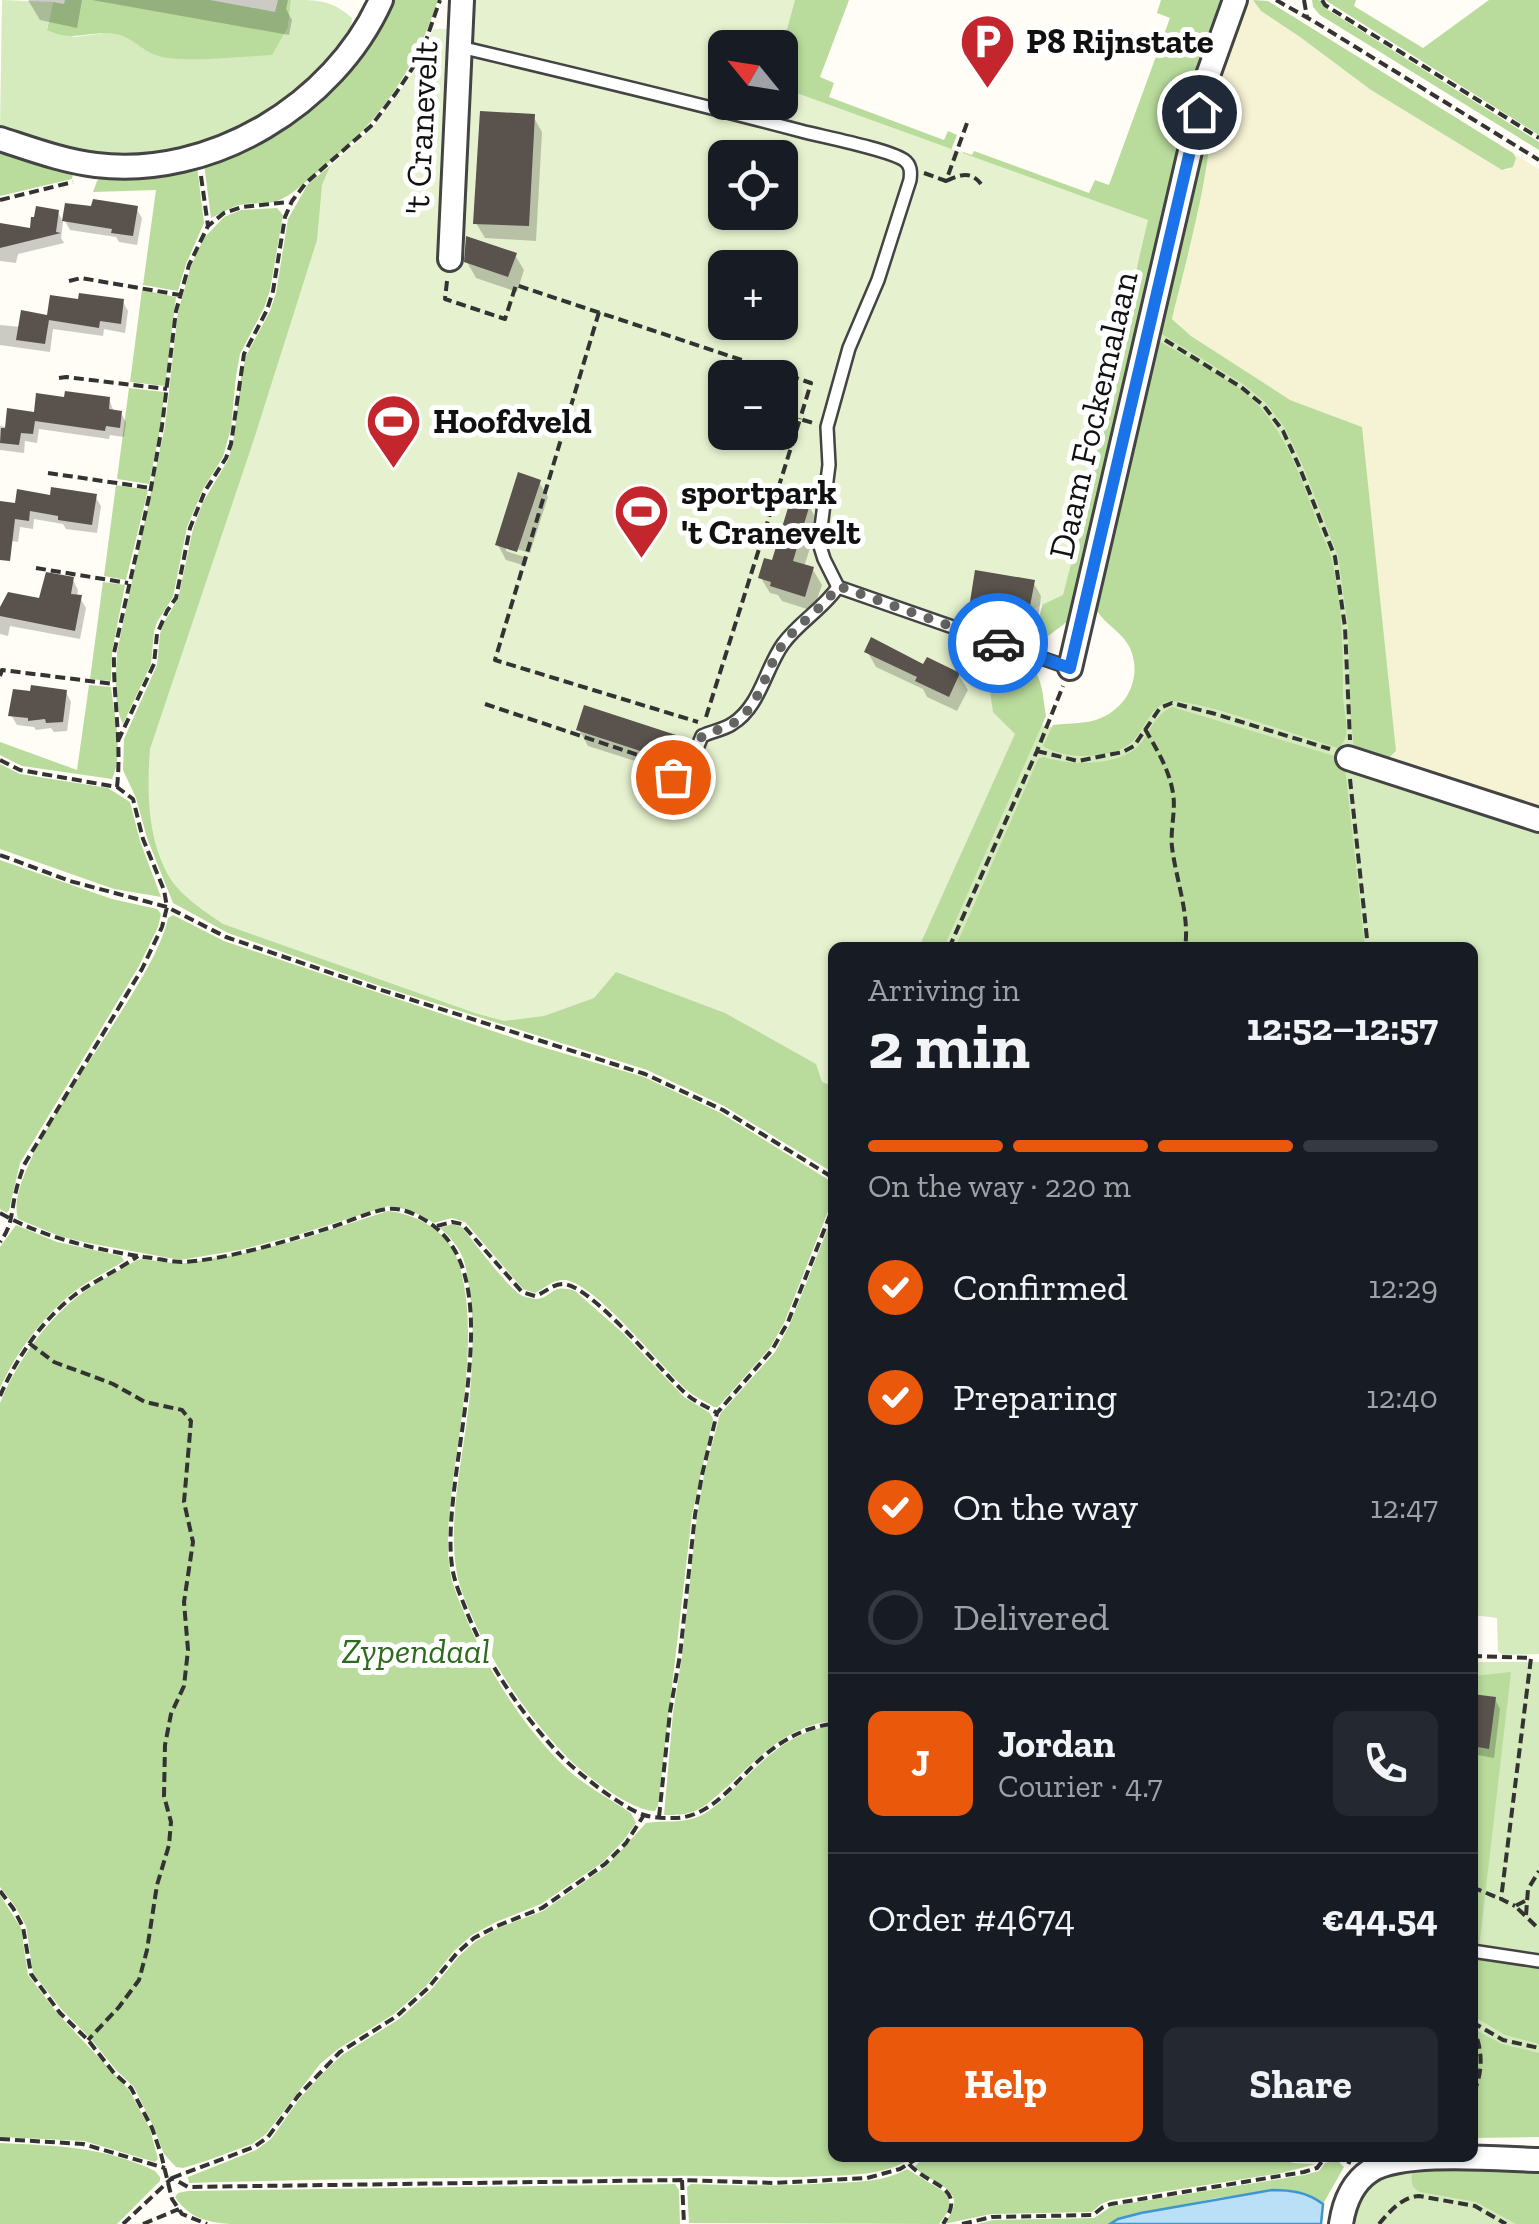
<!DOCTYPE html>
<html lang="en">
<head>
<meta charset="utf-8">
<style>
	:root { --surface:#171b24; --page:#242831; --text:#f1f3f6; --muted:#9ea1a6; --line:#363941; --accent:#ea580c }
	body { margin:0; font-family:"Zilla Slab",serif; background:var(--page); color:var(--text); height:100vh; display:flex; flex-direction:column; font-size:38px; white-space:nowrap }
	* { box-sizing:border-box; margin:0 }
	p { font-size:32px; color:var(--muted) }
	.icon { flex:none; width:55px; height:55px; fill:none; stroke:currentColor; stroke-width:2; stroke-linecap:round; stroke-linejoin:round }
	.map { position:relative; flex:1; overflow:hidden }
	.drawer { position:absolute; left:828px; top:942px; width:650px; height:1220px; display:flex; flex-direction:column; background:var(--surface); border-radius:15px; box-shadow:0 2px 8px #0004 }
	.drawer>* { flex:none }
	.needle { width:65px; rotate:300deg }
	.controls { position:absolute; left:708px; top:30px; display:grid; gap:20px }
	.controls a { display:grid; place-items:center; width:90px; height:90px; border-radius:15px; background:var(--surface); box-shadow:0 2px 8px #0004; font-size:50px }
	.pin { position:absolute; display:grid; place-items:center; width:85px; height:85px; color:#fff; margin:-42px; border:5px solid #fff; border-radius:50%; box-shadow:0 2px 10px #0007 }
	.courier { position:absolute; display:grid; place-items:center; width:100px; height:100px; margin:-50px; border:8px solid #1a73e8; border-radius:50%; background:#fff; color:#222; box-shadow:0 2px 12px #0007 }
	.overview em { font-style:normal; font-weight:700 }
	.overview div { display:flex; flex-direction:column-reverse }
	.overview { display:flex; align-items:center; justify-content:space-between; height:170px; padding:0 40px }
	h1 { font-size:65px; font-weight:700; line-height:75px }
	.bar { display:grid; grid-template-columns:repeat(4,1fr); gap:15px 10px; align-content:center; height:120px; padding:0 40px }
	.bar i { height:12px; border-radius:8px; background:var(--line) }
	.bar .current { background:var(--accent) }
	.bar p { grid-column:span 4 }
	.line { display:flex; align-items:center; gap:25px; padding:0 40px; border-top:2px solid var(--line) }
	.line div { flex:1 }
	.round { display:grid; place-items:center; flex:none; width:105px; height:105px; border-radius:15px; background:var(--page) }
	ol { padding:0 40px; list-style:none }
	li { display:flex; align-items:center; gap:30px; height:110px }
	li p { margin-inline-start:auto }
	li .icon { padding:10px; border-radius:50%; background:var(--accent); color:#fff; stroke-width:4 }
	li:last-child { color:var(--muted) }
	li i { width:55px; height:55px; border:5px solid var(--line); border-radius:50% }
	.primary-button { display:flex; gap:20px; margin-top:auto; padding:20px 40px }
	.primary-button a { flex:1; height:115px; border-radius:15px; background:var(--accent); color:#fff; font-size:40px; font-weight:700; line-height:115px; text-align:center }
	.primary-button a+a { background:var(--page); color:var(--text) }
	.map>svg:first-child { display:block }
	.farmland { fill:#f6f3d4 }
	.green { fill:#d5ebbd }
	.forest { fill:#b9dc9c }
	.pitch { fill:#e6f2cf; fill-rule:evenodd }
	.water { fill:#b9e0f7; stroke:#3f96cf; stroke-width:2.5 }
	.shadow { fill:#0003 }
	.building { fill:#5a524d }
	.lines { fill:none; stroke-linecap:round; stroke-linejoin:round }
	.service-casing { stroke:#444; stroke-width:16 }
	.minor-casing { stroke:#444; stroke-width:28 }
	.path { stroke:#333; stroke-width:4; stroke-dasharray:10 5; stroke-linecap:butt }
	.service { stroke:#fff; stroke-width:11 }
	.minor { stroke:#fff; stroke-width:22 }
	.done { stroke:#646461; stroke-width:10; stroke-dasharray:0 18 }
	.route { stroke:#1a73e8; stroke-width:12 }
	.labels { text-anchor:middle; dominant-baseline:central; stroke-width:10; stroke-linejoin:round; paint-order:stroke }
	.poi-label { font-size:35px; font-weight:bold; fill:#111; stroke:#fff; text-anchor:start }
	.street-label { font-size:35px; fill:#111; stroke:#fff }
	.park-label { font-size:35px; font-style:italic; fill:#2f6b1f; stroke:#fff }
</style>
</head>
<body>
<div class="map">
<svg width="1539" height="2224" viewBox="0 0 1539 2224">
	<rect width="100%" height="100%" fill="#fffdf5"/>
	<path class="farmland" d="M1246,0H1253L1261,11L1300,37L1371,90L1502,170H1509L1516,158L1513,153L1539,169V817L1382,764L1290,401L1191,336L1172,319L1198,212L1207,106Z"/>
	<path class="green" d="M2,0L53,2L47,29L75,37L105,33L121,34L288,27L291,0C320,0 331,0 352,18C351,41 331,58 315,74C268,123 196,155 128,157C84,157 42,142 0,129Z
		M1159,316L1272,400L1340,510L1372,775L1539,828V1654L1503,1655L1498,1651L1497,1618L1473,1615L1472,948H935L1035,724L1116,739L1143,674L1131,608Z
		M1473,1662H1539V2130L1473,2134Z
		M1422,2170L1539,2224H1347C1357,2196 1366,2181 1396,2172L1401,2175Z"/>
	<path class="forest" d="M65,0H210L275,12L278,0H291L288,27L272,55C246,56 177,64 156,55C141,50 131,36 115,34C88,30 74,43 47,30L53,2L64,4Z
		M392,0H438C413,75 377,125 315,174C304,183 291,196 277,201C265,205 251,202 239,205C229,208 220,214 211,218L204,164C283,139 361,80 392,0Z
		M786,0H849L820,77L834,83L829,97L944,140L948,131L957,135L948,158L780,102V48Z
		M1161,0H1225L1072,618L1031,649L1053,563L959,162L963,152L972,155L974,151L1089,193L1095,180L1109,185L1170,18L1157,13Z
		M1253,0L1268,1L1513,153L1516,158L1513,167L1502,170L1371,90L1300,37L1261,11Z
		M1312,0H1319L1328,10L1539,142V150L1320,15L1313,7Z
		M1325,0H1356L1354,6L1423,48L1489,0H1539V135Z
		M1207,106C1222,135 1181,280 1172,319L1191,336L1290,400L1362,427L1396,751L1382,764L1354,749L1350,711L1348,627L1338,556L1302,464L1285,428L1266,403L1243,384L1160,333L1156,327Z
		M0,151L71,171L73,173L72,179L0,196Z
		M197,166L204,223L186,264L178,291L143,285L156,190L93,192L97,181L101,177L159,174Z
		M330,166L419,168L656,922L820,1061L832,1081V1172L724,1106L647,1070L380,986L228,933L173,903L147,838L136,798L123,770L124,739L157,665L160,634L163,624L178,599L193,529L203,502L228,460L233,444L241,377L246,356L270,311L276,293L288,219L308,184Z
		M277,208L283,215L270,290L264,308L240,354L236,376L231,428L223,457L203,489L187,527L173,597L157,622L154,632L151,664L123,724C113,704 116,675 117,652L165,426L178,312L191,266L204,238L224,217L241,210Z
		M142,290L176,297L165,386L130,382Z
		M1157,340C1191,360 1241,382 1265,413C1291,446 1304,486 1318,524C1322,536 1329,548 1332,560C1343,605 1343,652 1343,698C1344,715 1353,737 1338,748C1310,740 1187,695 1167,702C1149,708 1145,730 1132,742C1112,760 1064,760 1043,746L1053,725C1066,723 1080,724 1092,721C1124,713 1144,680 1130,648C1122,631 1102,623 1095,607Z
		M129,388L164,392L161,425L149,484L117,479Z
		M116,485L148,490L126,580L104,576Z
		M103,582L125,585L112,652L111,681L90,679Z
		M855,600L1018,656C1043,669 1042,691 1046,716L944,947H915Z
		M89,685L111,687C114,715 124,753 112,779L22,766L0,755V742L77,770Z
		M1172,707L1338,757L1345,767L1365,947L955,948L1038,759L1043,757C1069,765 1113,767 1136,748C1150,735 1153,715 1172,707Z
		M0,764L20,774L108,788L130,802L140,841L161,897L114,889L0,849Z
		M0,860L112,899L157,909L161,914L158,927L139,966L20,1163L9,1210L7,1213L0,1209Z
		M173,915L224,941L532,1044L644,1077L721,1113L832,1182V1201L785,1321L770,1348L718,1407H714C705,1401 694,1397 687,1390C662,1368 594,1281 564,1280C552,1280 545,1288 535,1293L523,1289L465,1222L452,1218L434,1223C419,1214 407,1208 388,1206L297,1235L240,1250L180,1260L88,1243L59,1236L18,1219C0,1161 154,991 168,918Z
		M388,1211C417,1214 449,1232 458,1261C479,1324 462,1415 453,1480C450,1509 445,1541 450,1570C452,1587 461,1604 467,1620C491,1676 524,1728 568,1770C587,1787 610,1799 631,1813L636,1823L623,1841L603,1862L541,1904L496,1922L472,1935L454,1951L426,1986L394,2014L338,2049L320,2064L266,2134L252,2144L206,2161L183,2168L176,2167L164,2154L154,2128L134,2087L116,2070L90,2038L62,2010L33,1973L26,1926L15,1906L0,1887V1403C16,1364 43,1324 77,1297C95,1283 117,1272 137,1260L142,1259L180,1264L240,1254L299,1240Z
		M832,1218V1721C788,1726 758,1757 727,1787C717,1795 707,1806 695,1811C685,1815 675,1815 664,1815L673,1713L682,1656L697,1516L704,1475L720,1414L775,1352L790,1324Z
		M452,1224L462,1227C473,1241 509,1289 521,1295C523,1297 535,1299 537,1299C554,1297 550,1283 575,1291L624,1334L684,1397L710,1413L713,1419L692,1515L658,1806L655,1811C632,1812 582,1773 566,1756C525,1713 493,1666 470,1612C464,1598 458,1583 456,1568C450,1526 458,1482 464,1440C471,1395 475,1348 471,1303C469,1289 468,1272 463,1258C459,1247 449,1236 440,1228Z
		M16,1225L57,1242L121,1256L124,1261C107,1272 87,1281 71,1294C41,1319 16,1353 0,1388V1247Z
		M1511,1672L1479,1948L1473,1947V1676Z
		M832,1726V2158H912C886,2175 854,2175 824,2176C773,2179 722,2175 671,2176C510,2178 349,2178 189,2183L188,2177L256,2150L271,2139L300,2098L326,2070L342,2055L399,2019L430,1991L459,1956L476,1941L498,1928L543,1911L607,1866L646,1823C664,1820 682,1824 700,1816C713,1810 725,1797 736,1787C764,1759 791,1731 832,1726Z
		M0,1895L21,1928L28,1975L58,2014L129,2090L150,2129L158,2159L155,2162L84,2141L0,2137Z
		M1472,1955L1539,1965V2044L1505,2035L1473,2016Z
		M1472,2028L1502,2044L1539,2053V2137L1473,2138Z
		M0,2143C57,2146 103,2146 155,2171L160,2177V2181L117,2224H0Z
		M924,2158H1279L1293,2163L1316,2164L1282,2173L1111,2200L1101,2204L1092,2212L991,2214L944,2224C972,2187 935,2188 914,2167Z
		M1330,2162H1339L1344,2167L1323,2204L1308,2195L1292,2190L1216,2198L1163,2210L1141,2213L1118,2219L1110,2224H977L993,2220L1094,2218L1112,2206L1304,2175L1319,2171L1325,2163Z
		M1467,2167L1539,2169V2224H1516L1476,2202L1420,2192C1410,2188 1410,2177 1414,2168Z
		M907,2169L946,2193C954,2206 947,2213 939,2224L689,2223L687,2187L691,2184C738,2186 784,2186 831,2183C857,2182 885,2182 907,2169Z
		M675,2184L679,2190L680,2224H230C206,2222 189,2218 175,2197L178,2193L188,2191Z"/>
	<path class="pitch" d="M473,0H795L780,55V48H725V102H780V87L1148,220C1118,345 1096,471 1063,595L1016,617L987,671L993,712L1015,734L919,947L832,948V1086L822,1082L816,1064L725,1013L616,972L594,998L544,1016L504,1021L475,1013L223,924C203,910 177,894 166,871C147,834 147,789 150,749L254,439L317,240L322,185L330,166L372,128L398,94L417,67L433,29H472ZM725,158H780V212H725ZM725,268H780V322H725ZM725,378H780V432H725Z"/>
	<path class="water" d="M1272,2190C1291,2190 1307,2192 1323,2204L1321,2224H1110L1118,2219L1141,2213Z"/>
	<path class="shadow" d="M28,0H82L77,28L40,20Z
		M92,0H288L286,9L292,20L289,35Z
		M533,116L542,132L536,241L485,238L476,223Z
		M136,208L142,218L137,245L119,242L116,237L70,230L65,221Z
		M58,212L63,222L61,238L64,243L18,254L16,263L0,261V226L32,231Z
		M515,255L524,270L517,292L476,278L467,262Z
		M123,302L128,311L125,333L104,329L103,336L53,329L50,352L0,345V348V325L21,327L49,317Z
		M109,399L114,412L121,413L126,422L124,437L110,435L109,439L39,429L37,443L25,441L24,453L0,450V426L7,427L66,400Z
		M539,482L548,497L530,553L506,546V551L528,558L526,566L506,560L498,545Z
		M95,496L101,506L97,533L66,529L63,524L34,519L33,529L20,527L18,542L0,539V503L17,506L52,497Z
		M809,506L818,522L804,567L813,570L822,585L813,611L782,601L778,595L770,593L761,578L774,564Z
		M73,580L78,590L77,597L80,598L86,608L80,639L10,626L8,636L0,634V607L41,601Z
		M1033,582L1041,596L1038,620L1016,616L1014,628L980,622L972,608Z
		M867,651L959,675L968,690L957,711L927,697L923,689L876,667Z
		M66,692L71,702L67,731L54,732L51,728L36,730L34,727L17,725L11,715Z
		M579,730L674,737L683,752L676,774L588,746Z
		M1472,1696L1495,1699L1500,1709L1494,1758L1472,1754Z"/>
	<path class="building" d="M480,111L535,114L529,226L473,224Z
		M93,199L138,206L133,236L111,233L112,229L62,221L65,203L91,206Z
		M36,206L59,210L56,232L61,233L0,248V223L30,228L31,217H34Z
		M466,236L517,253L508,277L464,262Z
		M79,293L124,299L121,324L100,321L99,328L49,320L45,344L16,340L21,310L47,315L50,295L78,299Z
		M65,391L110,397L109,409L122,411L120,428L106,426L105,431L35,421L33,434L21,433L19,445L0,443L1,428H5L7,408L34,412L36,393L64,397Z
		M518,472L541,480L517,552L495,545Z
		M51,487L97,494L92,525L58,520V516L30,511L29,521L15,519L10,561L0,560V501L15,503L17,489L50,495Z
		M791,498L810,504L793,561L814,567L805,597L770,586L771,582L758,578L764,558L772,560Z
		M975,570L1035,580L1030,606L1009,603L1007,615L969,608Z
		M46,572L74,577L71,594L82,595L75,631L0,616V607L8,592L39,598Z
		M871,637L923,664L927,657L960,673L949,697L915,681L917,677L864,652Z
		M31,685L67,690L63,722L46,723L45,719L28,721V718L8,716L13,689L30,691Z
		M584,705L676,735L668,760L576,730Z
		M1472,1694L1496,1697L1489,1749L1472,1746Z"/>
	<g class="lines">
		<defs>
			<path id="service" d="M460,47C574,74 688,101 801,131C824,137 887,149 904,160C911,165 911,172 910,180L878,280L849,348L827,427L829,465L819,543L824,559L838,587
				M838,587L1070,668
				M673,777L679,769L689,768L702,736C712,731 723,730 732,724C760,707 765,669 783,644C799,622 823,609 838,587
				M1472,1951L1539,1961"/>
			<path id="minor" d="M0,139C31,149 63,161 96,165C211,179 334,105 381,0
				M450,259L462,0
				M1070,668L1207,78L1235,0
				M1348,758L1539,820
				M1341,2224C1344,2204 1352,2183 1370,2171C1403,2150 1498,2159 1539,2160"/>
		</defs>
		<use href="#service" class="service-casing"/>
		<use href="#minor" class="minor-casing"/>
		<path class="path" d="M1276,0L1315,22L1539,160
			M1304,0L1307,17
			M1322,0L1325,5L1539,138
			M924,173L946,181L967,123
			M201,176L208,226
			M946,181C960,175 970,170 981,184
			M0,200L73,182
			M69,281L81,278L180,295
			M447,281L445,299L505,319L516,285L811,383L800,419
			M599,312L495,660L698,722
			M1165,340L1241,387L1264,406L1283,431L1299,466L1335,557L1345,627L1350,740
			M59,378L66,377L167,389
			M48,473L151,488
			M36,568L128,583
			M0,676L2,670L113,684
			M485,704L665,764
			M706,717L800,419L813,423
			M1145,729C1157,750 1169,769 1173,793C1176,811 1170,830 1172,847C1176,880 1190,915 1185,948
			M118,741L154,664L157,634L167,611L176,598L190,528L205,491L226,458L231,444L244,354L267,310L273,291L285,217L292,201L306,183L371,126L396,93L414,66L425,43L440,0
			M1037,751L1078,761L1123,752L1134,746L1160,708L1172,703L1212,713L1330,749
			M0,760L20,770L117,787L133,799L143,839L164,890L167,907L162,927L142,969L24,1165C21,1174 18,1182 16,1191C11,1211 13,1225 0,1242
			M1350,779L1368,948
			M117,787C122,742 113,698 114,653L151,488L162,426L176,311L189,265L208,226L224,213L242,207L289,202
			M0,855L70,881L167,907L226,937L378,989L645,1074L723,1110L832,1177
			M949,948L1037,751L1063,686
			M0,1213C44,1238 94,1249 144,1257C156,1258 170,1262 182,1262C226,1260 286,1241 329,1228C348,1222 368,1212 387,1209C404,1207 422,1217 435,1227C514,1289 436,1484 453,1572C456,1587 463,1601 468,1615C490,1667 520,1712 559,1754C575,1771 622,1808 644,1815C653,1818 665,1818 674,1818C713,1818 738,1777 765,1755C785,1738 807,1727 832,1724
			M437,1226L452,1222L462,1224L522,1292L535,1296C545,1293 552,1284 563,1284C590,1284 662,1372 684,1392C693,1401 706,1406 717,1413
			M29,1343L54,1362L113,1384L145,1402L182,1410L191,1421L184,1502L193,1542L184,1602L188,1650L184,1686L171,1714L165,1745L164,1796L171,1822L169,1845L157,1885L147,1950L139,1980L119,2007L88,2040
			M0,1396C17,1357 42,1320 76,1294C96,1280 118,1270 138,1256
			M1472,1656L1531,1658L1501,1899L1515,1906
			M659,1817L670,1712L680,1655L695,1515L702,1475L717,1413L772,1350L788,1322L832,1210
			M1472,1887L1501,1899
			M0,1891L13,1908L23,1927L31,1974L60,2013L88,2040L114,2073L131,2088L152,2128L161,2154L172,2199L182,2214L207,2224
			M1525,1901L1515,1906L1539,1929
			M1526,1915L1528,1889L1539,1871
			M1472,2022L1503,2040L1539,2048
			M1472,2025C1483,2049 1484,2072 1472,2096
			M0,2139L83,2144L165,2168
			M1288,2158L1294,2160L1341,2159L1351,2163
			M909,2164C931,2188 968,2186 943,2224
			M172,2178L254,2147L268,2137L298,2096L340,2052L397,2016L428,1988L457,1953L474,1938L497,1926L542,1908L605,1864L626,1843L644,1815
			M682,2180L684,2224
			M123,2224L172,2178L188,2187L682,2180L774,2183L867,2178L900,2169L918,2158
			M143,2224L179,2209
			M962,2224L992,2217L1093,2215L1103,2207L1111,2204L1304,2172L1317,2168L1323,2160
			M1379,2224C1390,2211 1402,2197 1419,2196L1475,2206L1506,2224"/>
		<use href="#service" class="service"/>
		<use href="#minor" class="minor"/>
	</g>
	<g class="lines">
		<path class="done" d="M673,777L679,768H689L702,736C712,731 723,729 732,724C761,707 765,669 783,644C799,622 823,609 838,586L998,643"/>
		<path class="route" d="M998,643L1070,668L1199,112"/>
	</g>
	<defs>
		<symbol id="parking-pin" viewBox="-11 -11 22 30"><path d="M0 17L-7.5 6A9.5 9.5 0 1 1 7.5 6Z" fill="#c4262e" stroke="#fff"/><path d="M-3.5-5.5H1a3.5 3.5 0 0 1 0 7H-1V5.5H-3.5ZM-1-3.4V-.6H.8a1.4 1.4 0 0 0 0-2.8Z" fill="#fff"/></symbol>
		<symbol id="stadium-pin" viewBox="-11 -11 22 30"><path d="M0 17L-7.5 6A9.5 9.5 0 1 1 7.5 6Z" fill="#c4262e" stroke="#fff"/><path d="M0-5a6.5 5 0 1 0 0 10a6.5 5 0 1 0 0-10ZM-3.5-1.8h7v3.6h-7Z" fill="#fff"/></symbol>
	</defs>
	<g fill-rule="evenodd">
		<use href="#parking-pin" x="956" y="10" width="63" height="86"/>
		<use href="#stadium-pin" x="362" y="390" width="63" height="86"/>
		<use href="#stadium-pin" x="610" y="480" width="63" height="86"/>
	</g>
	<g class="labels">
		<g class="poi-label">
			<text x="1026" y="41">P8 Rijnstate</text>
			<text x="433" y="421">Hoofdveld</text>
			<text x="681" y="492">sportpark<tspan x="681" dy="40">'t Cranevelt</tspan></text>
		</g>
		<g class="street-label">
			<text transform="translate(421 128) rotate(-87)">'t Cranevelt</text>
			<text transform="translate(1093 415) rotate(-77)">Daam Fockemalaan</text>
		</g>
		<g class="park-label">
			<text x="416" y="1651">Zypendaal</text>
		</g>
	</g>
</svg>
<div class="controls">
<a><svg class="needle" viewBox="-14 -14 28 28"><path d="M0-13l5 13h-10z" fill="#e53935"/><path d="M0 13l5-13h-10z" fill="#9ea1a6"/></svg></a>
<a><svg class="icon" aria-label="locate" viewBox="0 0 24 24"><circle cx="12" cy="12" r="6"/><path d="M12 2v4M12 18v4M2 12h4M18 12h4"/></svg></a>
<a>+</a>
<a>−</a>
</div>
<div class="pin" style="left:673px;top:777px;background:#ea580c"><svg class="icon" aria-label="bag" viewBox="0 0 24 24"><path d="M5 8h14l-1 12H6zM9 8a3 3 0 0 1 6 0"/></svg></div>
<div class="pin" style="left:1199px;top:112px;background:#1f2937"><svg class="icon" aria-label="home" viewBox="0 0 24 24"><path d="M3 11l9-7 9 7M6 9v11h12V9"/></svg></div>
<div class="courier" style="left:998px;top:643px"><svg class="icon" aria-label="car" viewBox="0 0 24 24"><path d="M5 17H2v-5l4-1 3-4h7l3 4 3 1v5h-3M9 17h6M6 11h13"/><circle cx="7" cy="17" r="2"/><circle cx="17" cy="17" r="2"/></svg></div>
<section class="drawer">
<div class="overview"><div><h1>2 min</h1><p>Arriving in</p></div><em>12:52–12:57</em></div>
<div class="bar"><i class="current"></i><i class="current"></i><i class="current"></i><i></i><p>On the way · 220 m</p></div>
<ol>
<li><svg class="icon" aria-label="check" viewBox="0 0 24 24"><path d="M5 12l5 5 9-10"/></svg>Confirmed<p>12:29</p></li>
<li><svg class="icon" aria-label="check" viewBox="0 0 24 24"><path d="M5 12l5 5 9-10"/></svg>Preparing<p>12:40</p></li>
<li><svg class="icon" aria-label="check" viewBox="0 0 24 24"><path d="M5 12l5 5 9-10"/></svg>On the way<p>12:47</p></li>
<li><i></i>Delivered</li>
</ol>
<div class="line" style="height:180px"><b class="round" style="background:var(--accent);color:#fff">J</b><div><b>Jordan</b><p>Courier · 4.7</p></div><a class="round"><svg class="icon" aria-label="phone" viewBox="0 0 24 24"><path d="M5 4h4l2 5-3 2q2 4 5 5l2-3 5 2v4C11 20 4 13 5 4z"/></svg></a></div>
<div class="line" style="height:130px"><div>Order #4674</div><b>€44.54</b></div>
<div class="primary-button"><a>Help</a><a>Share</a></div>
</section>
</div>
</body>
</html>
